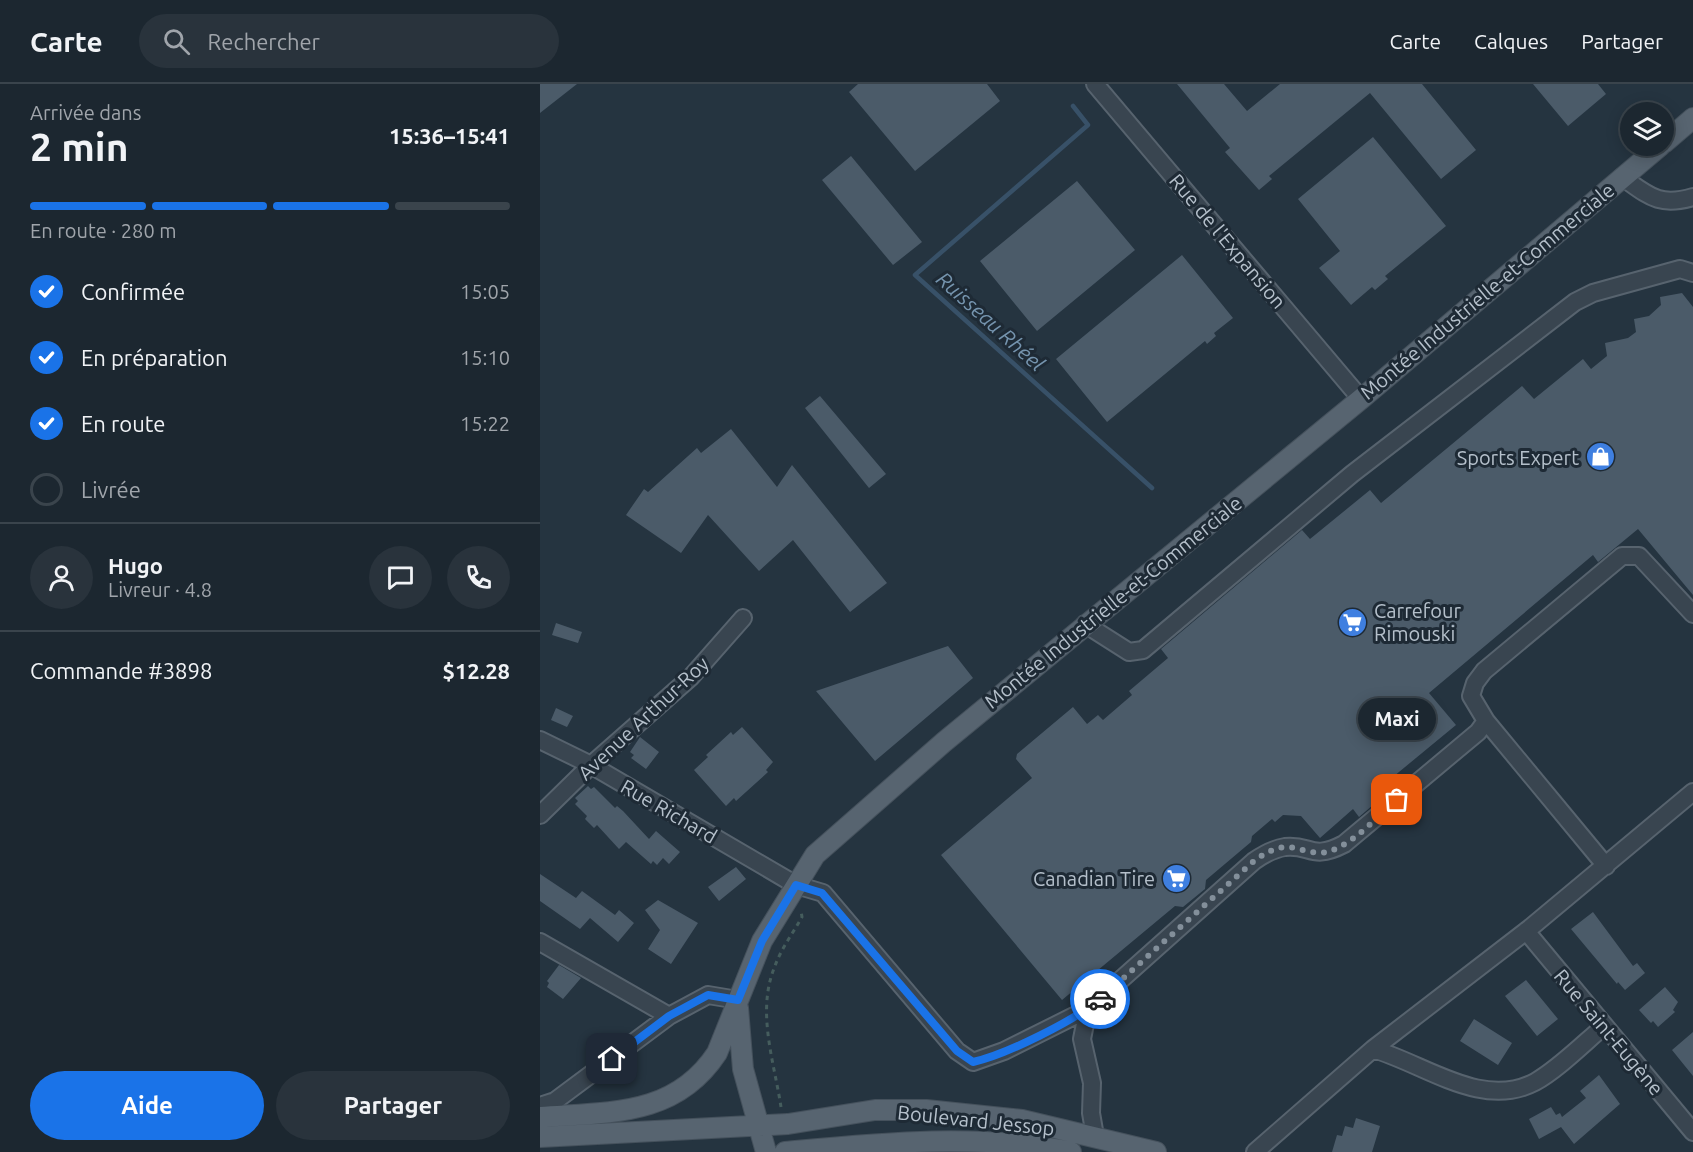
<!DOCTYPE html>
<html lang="fr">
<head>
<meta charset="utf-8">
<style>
	:root { --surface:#1c2730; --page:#29333c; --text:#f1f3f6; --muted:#a0a5ab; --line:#3a444c; --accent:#1a73e8 }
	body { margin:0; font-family:Ubuntu,sans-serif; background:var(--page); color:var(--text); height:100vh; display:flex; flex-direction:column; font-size:22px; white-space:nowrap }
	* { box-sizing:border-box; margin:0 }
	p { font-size:20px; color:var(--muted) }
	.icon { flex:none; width:33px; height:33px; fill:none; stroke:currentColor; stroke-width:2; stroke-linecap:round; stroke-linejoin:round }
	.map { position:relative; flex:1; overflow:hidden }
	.side { display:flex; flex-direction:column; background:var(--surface); width:540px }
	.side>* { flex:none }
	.tools { position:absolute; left:1080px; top:18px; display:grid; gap:12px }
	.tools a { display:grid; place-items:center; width:54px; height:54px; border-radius:50%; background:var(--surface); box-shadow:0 3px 15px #0003,0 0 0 2px var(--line); font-size:30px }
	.pin { position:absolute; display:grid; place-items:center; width:51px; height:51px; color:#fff; margin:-26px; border-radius:12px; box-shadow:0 3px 9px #0006 }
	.courier { position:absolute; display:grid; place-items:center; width:60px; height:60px; margin:-30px; border:4px solid #1a73e8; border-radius:50%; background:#fff; color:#222; box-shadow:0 2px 8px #0007 }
	.bubble { position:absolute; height:42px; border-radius:21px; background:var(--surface); box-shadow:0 3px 15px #0003,0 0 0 2px var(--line); font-size:20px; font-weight:600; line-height:42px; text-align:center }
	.overview em { font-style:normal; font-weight:600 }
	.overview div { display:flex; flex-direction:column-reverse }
	.overview { display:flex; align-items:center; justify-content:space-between; height:102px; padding:0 30px }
	h1 { font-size:39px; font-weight:600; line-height:45px }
	.bar { display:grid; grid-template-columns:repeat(4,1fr); gap:9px 6px; align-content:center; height:72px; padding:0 30px }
	.bar i { height:8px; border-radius:4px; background:var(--line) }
	.bar .current { background:var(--accent) }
	.bar p { grid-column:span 4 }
	.line { display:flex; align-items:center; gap:15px; padding:0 30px; border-top:2px solid var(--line) }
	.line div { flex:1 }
	.round { display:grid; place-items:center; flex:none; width:63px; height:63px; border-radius:32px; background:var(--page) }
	ol { padding:0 30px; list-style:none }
	li { display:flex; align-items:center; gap:18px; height:66px }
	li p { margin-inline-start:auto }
	li .icon { padding:6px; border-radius:50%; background:var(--accent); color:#fff; stroke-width:4 }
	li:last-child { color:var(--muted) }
	li i { width:33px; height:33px; border:3px solid var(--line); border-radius:50% }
	.action { display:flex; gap:12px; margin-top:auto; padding:12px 30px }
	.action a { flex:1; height:69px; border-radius:36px; background:var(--accent); color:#fff; font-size:24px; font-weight:600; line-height:69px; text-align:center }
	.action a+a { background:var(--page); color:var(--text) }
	header { display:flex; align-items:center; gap:36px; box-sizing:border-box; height:84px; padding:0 30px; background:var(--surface); border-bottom:2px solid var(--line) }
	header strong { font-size:28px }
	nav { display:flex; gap:33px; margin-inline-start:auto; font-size:21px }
	.search { width:420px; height:54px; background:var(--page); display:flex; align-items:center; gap:15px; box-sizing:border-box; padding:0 21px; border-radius:33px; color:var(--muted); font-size:22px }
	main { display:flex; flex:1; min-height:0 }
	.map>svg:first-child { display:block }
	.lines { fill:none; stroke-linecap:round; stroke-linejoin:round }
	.stream { stroke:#385168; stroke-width:4.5 }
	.building { fill:#4b5b69 }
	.minor-casing { stroke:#57636e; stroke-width:20 }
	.major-casing { stroke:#45515c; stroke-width:22 }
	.path { stroke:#455d5d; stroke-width:3; stroke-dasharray:4.5 4.5; stroke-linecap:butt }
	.minor { stroke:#394550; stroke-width:16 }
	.major { stroke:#576470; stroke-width:20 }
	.done { stroke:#838f9a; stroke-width:6; stroke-dasharray:0 10.8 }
	.route { stroke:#1a73e8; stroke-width:8 }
	.labels { text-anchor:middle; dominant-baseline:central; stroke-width:6; stroke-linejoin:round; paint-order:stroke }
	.street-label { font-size:20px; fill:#b5c0cb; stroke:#1e2a35 }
	.poi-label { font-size:20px; fill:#b5c0cb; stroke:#1e2a35; text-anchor:end }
	.water-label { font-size:21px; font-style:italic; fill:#7594ae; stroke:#1e2a35 }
</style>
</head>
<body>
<header>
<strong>Carte</strong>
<div class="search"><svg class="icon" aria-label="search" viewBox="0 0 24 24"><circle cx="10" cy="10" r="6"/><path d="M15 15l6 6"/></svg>Rechercher</div>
<nav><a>Carte</a><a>Calques</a><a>Partager</a></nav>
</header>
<main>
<section class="side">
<div class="overview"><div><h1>2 min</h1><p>Arrivée dans</p></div><em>15:36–15:41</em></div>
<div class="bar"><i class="current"></i><i class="current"></i><i class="current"></i><i></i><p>En route · 280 m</p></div>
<ol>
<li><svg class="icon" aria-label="check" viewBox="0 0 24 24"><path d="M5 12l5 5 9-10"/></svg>Confirmée<p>15:05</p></li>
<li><svg class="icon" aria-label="check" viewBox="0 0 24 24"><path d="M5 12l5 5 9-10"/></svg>En préparation<p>15:10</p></li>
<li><svg class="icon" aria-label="check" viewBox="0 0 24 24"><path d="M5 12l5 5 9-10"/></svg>En route<p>15:22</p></li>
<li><i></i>Livrée</li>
</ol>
<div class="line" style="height:108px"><a class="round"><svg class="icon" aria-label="person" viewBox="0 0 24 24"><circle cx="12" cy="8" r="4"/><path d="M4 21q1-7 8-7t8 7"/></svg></a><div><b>Hugo</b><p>Livreur · 4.8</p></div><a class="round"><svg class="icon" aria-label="chat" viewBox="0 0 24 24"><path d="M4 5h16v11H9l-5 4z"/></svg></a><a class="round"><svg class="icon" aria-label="phone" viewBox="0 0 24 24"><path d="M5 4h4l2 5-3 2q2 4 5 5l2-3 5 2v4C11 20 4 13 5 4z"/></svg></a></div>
<div class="line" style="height:78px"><div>Commande #3898</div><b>$12.28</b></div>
<div class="action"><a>Aide</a><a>Partager</a></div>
</section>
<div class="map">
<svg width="1153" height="1068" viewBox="0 0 1153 1068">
	<rect width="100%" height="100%" fill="#253440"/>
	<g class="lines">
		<path class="stream" d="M533,22L548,41L375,191L612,404"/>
	</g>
	<path class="building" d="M0,0H37L0,29Z
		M318,0H447L460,17L375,87L309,8Z
		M637,0H684L707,27L740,0H882L936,66L901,95L830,9L729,92L732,95L719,106L685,68L690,64Z
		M993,0H1058L1066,10L1028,42Z
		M833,53L906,142L845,192L848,195L835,206L832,203L811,221L779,184L800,167L758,115Z
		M311,72L382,158L353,181L282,96Z
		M537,97L595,166L497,247L440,177Z
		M642,171L693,234L674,249L676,252L667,260L665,257L567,338L516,275Z
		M1142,209L1153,223V511L1098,445L1058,478L1053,471L889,609L916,641L842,702L847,709L819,733L813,725L780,754L761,732L743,731L735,738L732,735L712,752L711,758L666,796L665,805L643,823L635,822L522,916L401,771L492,694L476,675L477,670L533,623L547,640L558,631L563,636L592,611L589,607L628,574L621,565L762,446L770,455L830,406L841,419L982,302L994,315L1043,275L1051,285L1067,272L1065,259L1088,254L1096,248L1094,235L1109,232L1121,221L1120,213Z
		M280,312L346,390L329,404L265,324Z
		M191,345L237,403L252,381L347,499L310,528L253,456L219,487L168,431L141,469L86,431L104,405L108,408L157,364L161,369Z
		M16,539L42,548L38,559L12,551Z
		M408,562L433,594L335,677L276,607Z
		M16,624L33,632L27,643L11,636Z
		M202,643L233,678L226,686L228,688L196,717L194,714L186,722L154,686L168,673L166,671L191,648L193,651Z
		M100,653L119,668L106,685L91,674L94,671L90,668Z
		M48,702L51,705L54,703L75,724L77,722L83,727L109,755L116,747L140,768L129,780L123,774L117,781L113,777L111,780L86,758L79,765L57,741L54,744L45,735L47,732L35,720L38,717L35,714Z
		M196,783L206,795L179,817L168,803Z
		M0,790L36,814L42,807L75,831L79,826L94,839L78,858L50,834L40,845L0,817Z
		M118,816L158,839L131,880L108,865L120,846L105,826Z
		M1053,828L1093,882L1097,879L1105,889L1085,906L1078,898L1077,900L1031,845Z
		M19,881L41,894L23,915L7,903L9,899L7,897Z
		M986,896L1018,935L997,952L965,912Z
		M1125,903L1138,918L1133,926L1135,928L1118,943L1113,937L1111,939L1099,926Z
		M934,935L972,959L958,981L920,957Z
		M1153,948V992L1132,966Z
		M1059,991L1080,1020L1034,1060L1021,1043L999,1055L989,1035L1011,1023L1016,1031L1020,1029L1022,1033L1046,1014L1040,1007Z
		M816,1034L840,1042L832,1068H792L797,1051L802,1052L805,1042L813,1044Z"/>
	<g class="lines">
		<defs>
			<path id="minor" d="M555,0L821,315
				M1082,93C1109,112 1119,123 1153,113
				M545,540L589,568L603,566L812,390L1035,218L1053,209L1140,185L1153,189
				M946,637L1066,782
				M0,656L51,681L256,801L283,809L417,967L433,978L464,967L548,925
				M0,731L51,681L151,593L203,534
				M986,847L1153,1048
				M0,858L129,932
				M833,965C885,980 942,1026 995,998C1017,986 1043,960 1063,943
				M0,1022L15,1017L129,932L168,911L198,916
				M555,1052L551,1029L552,999L542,955L548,925L714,777C724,770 733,765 745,763C771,760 771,777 804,760L938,648L946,637L931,612L935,599L944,587L1082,472H1099L1153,530
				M715,1068L833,965L990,844L1153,708"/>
			<path id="major" d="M1124,59L1153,34
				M198,924L203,985L226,1068
				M0,1033C69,1028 135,1033 177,969L222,857L275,771L404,658L821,315L1120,62
				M0,1053L248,1040L335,1026H386L482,1036L616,1068
				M245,1068C340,1059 437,1049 531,1068"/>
		</defs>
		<use href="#minor" class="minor-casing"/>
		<use href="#major" class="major-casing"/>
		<path class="path" d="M241,1023C234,977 216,927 235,882C241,865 253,849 262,833L261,827"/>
		<use href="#minor" class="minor"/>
		<use href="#major" class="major"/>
	</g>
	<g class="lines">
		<path class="done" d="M560,915L714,777C724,770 736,762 749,763C763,765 776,772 790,767C815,759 837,732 857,716"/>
		<path class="route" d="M72,975L129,932L168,911L198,916L222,857L256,801L282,809L417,967L433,978C465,971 534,937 560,915"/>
	</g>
	<defs>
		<symbol id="shop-disc" viewBox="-11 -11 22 22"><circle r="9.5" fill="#3f7fe0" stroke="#1e2a35"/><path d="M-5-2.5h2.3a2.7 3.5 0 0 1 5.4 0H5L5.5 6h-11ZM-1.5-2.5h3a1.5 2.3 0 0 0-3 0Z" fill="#fff"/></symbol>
		<symbol id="supermarket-disc" viewBox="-11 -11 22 22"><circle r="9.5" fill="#3f7fe0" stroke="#1e2a35"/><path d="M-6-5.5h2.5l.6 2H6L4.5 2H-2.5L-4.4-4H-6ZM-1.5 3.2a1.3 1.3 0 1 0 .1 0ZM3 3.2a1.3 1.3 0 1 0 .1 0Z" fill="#fff"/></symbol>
	</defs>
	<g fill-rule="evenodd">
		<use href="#shop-disc" x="1044" y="356" width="33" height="33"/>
		<use href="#supermarket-disc" x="796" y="522" width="33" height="33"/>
		<use href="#supermarket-disc" x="620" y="778" width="33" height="33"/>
	</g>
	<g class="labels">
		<g class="street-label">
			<text transform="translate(688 157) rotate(50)">Rue de l'Expansion</text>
			<text transform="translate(947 207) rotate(-40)">Montée Industrielle-et-Commerciale</text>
			<text transform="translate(573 518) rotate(-39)">Montée Industrielle-et-Commerciale</text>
			<text transform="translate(103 634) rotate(-43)">Avenue Arthur-Roy</text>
			<text transform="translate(129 727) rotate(30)">Rue Richard</text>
			<text transform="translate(1069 948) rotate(50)">Rue Saint-Eugène</text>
			<text transform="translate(436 1036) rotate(6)">Boulevard Jessop</text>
		</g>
		<g class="poi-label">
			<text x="1039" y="373">Sports Expert</text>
			<text x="834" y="526" text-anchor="start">Carrefour<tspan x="834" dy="23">Rimouski</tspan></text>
			<text x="615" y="794">Canadian Tire</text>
		</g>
		<g class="water-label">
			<text transform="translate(451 237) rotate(42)">Ruisseau Rhéel</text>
		</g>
	</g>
</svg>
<div class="tools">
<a><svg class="icon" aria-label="layers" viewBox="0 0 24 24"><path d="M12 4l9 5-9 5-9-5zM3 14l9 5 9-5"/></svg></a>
</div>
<div class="pin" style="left:857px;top:716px;background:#ea580c"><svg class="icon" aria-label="bag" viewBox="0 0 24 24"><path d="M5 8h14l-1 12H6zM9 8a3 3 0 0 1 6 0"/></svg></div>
<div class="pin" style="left:72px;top:975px;background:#1f2937"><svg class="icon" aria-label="home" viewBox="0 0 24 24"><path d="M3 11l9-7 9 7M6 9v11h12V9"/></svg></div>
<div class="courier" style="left:560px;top:915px"><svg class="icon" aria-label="car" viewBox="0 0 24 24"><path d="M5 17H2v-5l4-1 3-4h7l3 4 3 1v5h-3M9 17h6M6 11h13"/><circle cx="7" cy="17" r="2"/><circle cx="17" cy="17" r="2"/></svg></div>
<div class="bubble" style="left:818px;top:614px;width:78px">Maxi</div>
</div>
</main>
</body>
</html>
